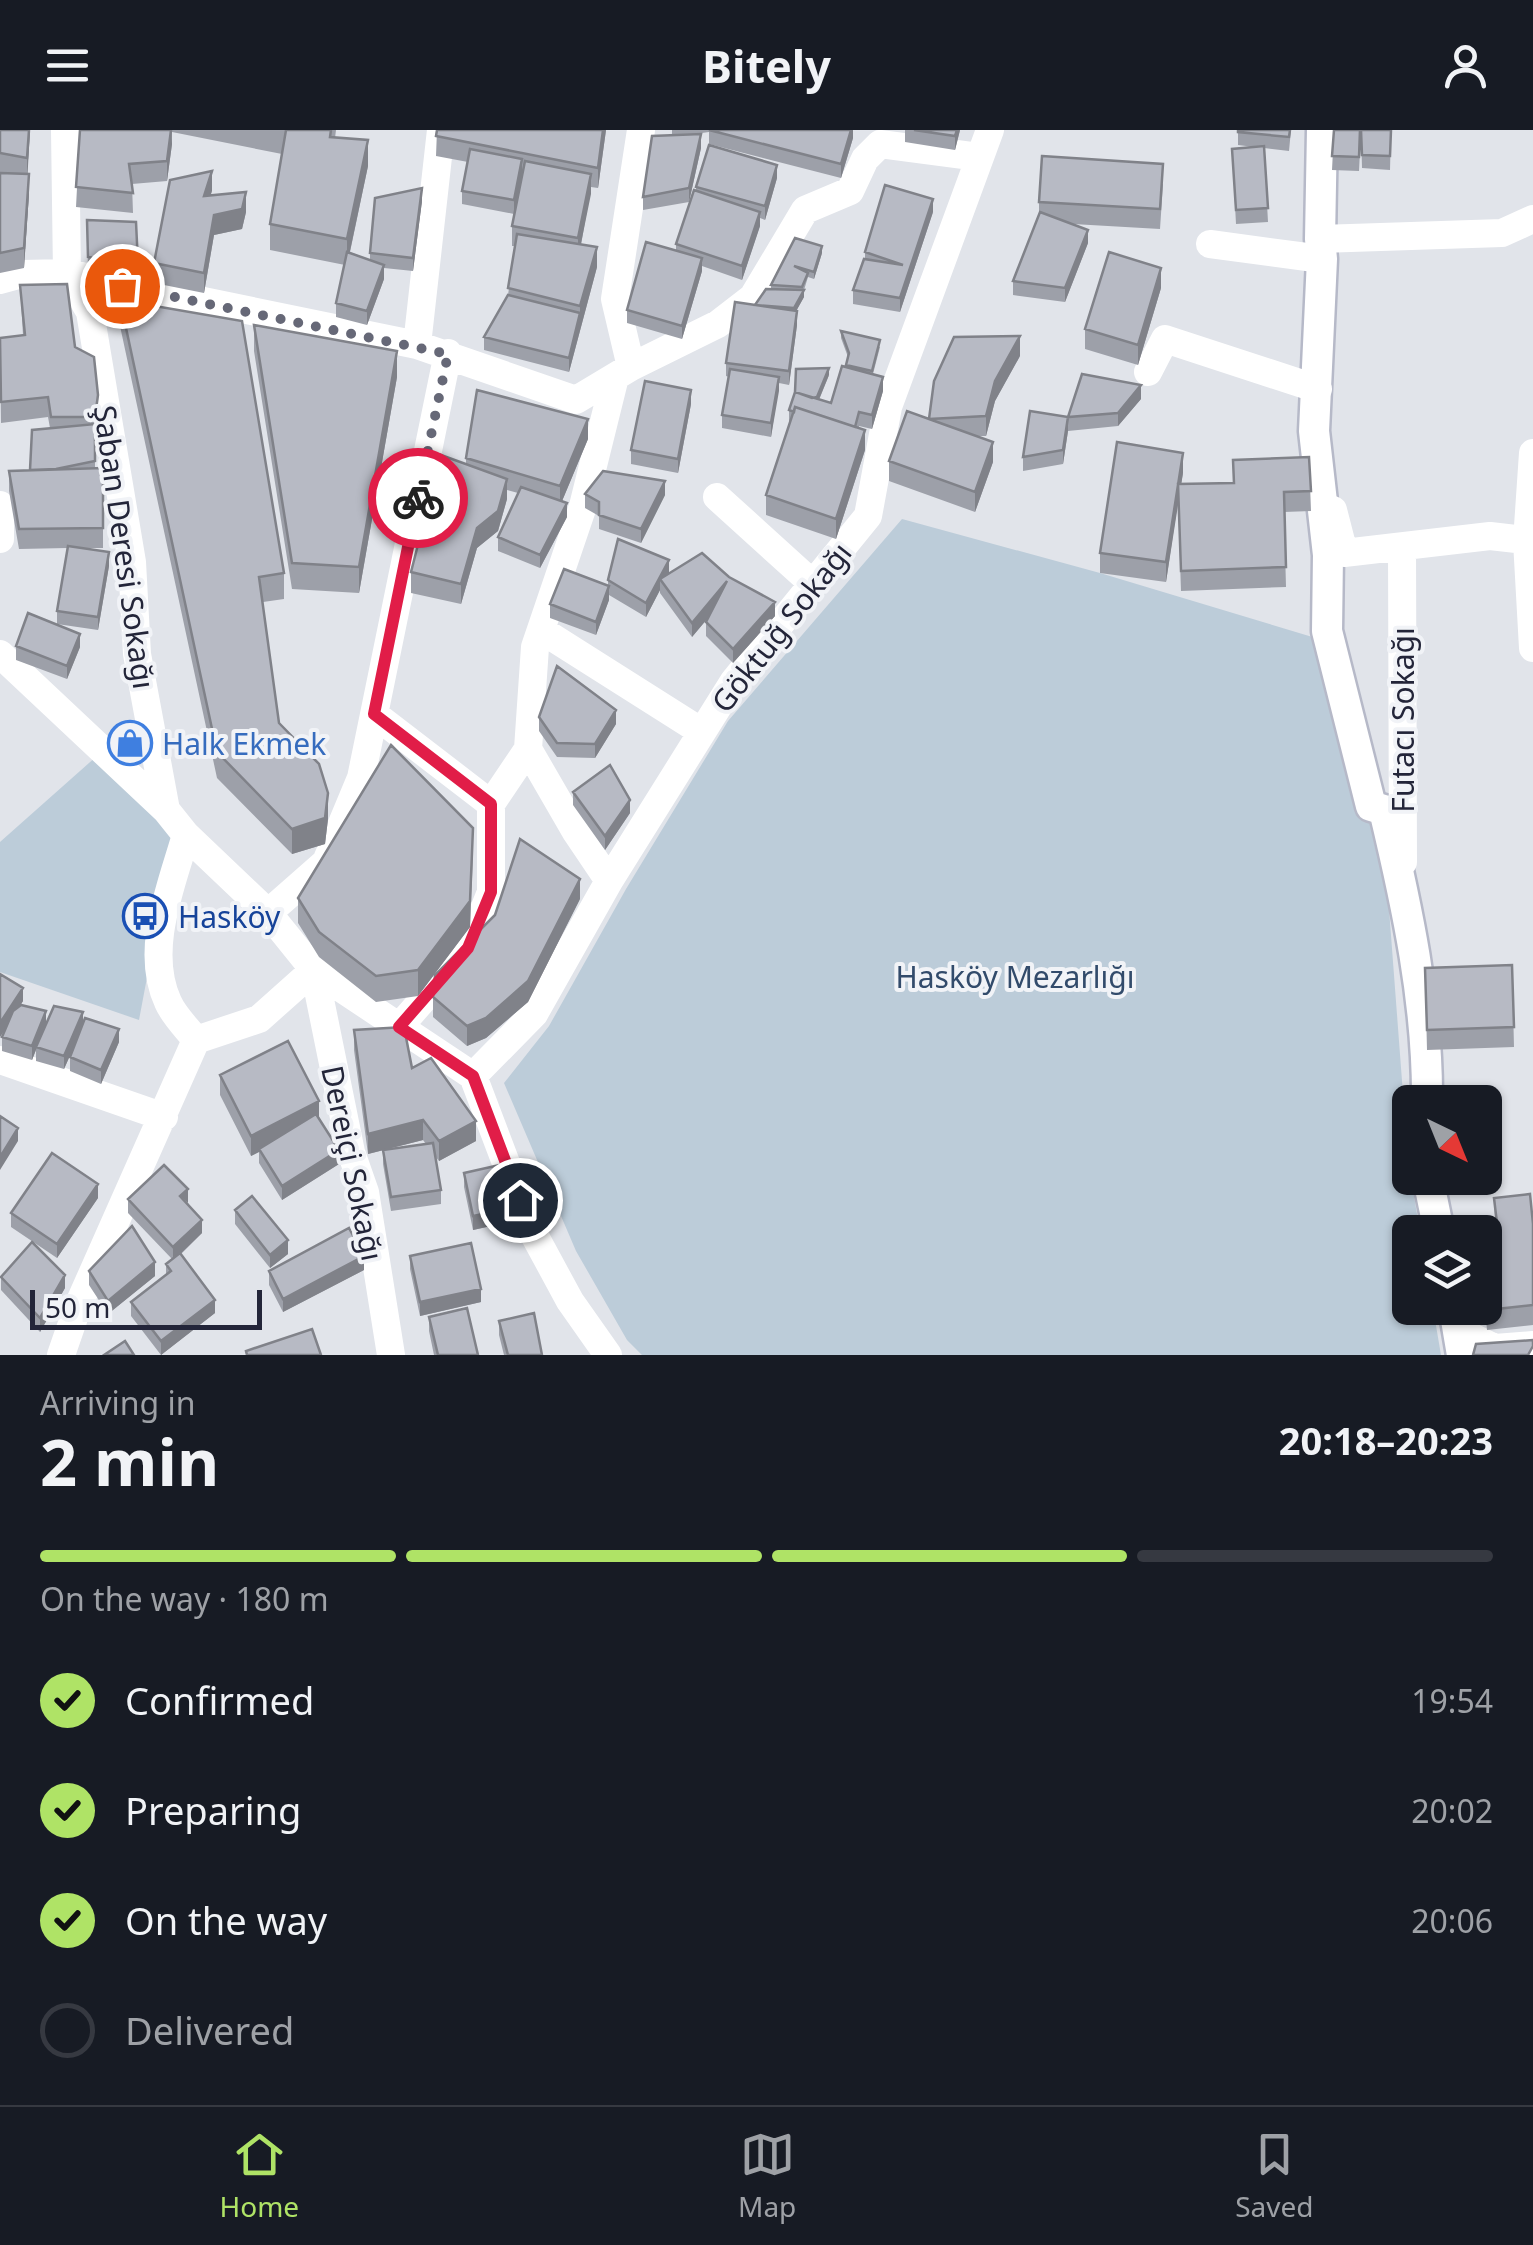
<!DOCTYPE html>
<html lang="en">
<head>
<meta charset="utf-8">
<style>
	:root { --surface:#171b24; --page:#242831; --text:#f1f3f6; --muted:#9ea1a6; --line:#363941; --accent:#afe366 }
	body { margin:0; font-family:"Noto Sans",sans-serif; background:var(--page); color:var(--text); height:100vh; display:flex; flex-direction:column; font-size:38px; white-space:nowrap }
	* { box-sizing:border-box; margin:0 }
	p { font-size:32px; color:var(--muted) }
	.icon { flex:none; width:55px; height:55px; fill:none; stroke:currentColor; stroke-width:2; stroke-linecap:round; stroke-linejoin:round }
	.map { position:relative; height:1225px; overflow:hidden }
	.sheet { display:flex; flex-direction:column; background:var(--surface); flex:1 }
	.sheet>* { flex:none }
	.needle { width:65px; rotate:137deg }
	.fabs { position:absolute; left:1392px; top:955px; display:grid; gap:20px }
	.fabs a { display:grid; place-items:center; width:110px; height:110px; border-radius:15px; background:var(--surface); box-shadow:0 2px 8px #0004; font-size:50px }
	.scale { position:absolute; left:30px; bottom:25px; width:232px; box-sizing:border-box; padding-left:10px; border:5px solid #232539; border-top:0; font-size:28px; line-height:35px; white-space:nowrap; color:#232539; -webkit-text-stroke:8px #f1f3f7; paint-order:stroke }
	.pin { position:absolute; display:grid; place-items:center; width:85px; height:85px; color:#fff; margin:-42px; border:5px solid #fff; border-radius:50%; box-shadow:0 2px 10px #0007 }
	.courier { position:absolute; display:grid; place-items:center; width:100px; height:100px; margin:-50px; border:8px solid #e11d48; border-radius:50%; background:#fff; color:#222; box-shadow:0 2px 12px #0007 }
	.summary em { font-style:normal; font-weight:700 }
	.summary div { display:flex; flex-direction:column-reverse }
	.summary { display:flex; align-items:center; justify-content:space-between; height:170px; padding:0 40px }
	h1 { font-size:65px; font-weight:700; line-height:75px }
	.bar { display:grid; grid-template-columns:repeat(4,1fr); gap:15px 10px; align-content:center; height:120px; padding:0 40px }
	.bar i { height:12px; border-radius:8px; background:var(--line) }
	.bar .current { background:var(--accent) }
	.bar p { grid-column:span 4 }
	ol { padding:0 40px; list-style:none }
	li { display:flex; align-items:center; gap:30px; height:110px }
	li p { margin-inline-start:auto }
	li .icon { padding:10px; border-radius:50%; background:var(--accent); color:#111; stroke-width:4 }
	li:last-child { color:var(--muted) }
	li i { width:55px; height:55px; border:5px solid var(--line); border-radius:50% }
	header { display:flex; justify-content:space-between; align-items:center; height:130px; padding:0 40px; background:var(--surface); font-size:45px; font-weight:700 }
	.tab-bar { display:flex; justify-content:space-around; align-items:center; height:140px; border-top:2px solid var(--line); background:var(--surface); font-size:28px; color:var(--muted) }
	.tab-bar a { display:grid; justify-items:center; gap:5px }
	.tab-bar .current { color:var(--accent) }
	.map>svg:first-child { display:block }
	.green { fill:#bcccd9 }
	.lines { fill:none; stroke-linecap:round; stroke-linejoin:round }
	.secondary-casing { stroke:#b6b9c8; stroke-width:35 }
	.street { stroke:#fff; stroke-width:28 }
	.secondary { stroke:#fff; stroke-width:30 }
	.wall { fill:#9da0a9 }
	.shaded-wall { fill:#808289 }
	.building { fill:#b7bac4; stroke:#808289; stroke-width:2.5 }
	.done { stroke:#666877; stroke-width:10; stroke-dasharray:0 18 }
	.route { stroke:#e11d48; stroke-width:12 }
	.labels { text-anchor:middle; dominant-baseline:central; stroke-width:8; stroke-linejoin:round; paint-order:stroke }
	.street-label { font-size:30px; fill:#232539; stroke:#f1f3f7 }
	.shop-label { font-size:30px; fill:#366cbe; stroke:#f1f3f7; text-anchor:start }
	.transit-label { font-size:30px; fill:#164399; stroke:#f1f3f7; text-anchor:start }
	.park-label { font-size:30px; fill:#324b6b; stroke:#f1f3f7 }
</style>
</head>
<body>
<header><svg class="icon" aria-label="menu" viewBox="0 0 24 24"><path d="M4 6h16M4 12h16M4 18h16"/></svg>Bitely<svg class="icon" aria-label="person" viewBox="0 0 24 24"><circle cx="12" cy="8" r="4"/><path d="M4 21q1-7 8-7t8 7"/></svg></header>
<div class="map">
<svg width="1533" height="1225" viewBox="0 0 1533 1225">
	<rect width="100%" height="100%" fill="#e1e4ea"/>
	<path class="green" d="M902,389L1100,443L1319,509L1374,687L1389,779L1408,1030L1420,1102H1410V1178H1433L1441,1225H642L627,1210L576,1121L504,953L549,896L626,759L728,591Z
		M98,625L174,704L139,890L0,842V712Z"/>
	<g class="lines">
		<defs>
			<path id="secondary" d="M1322,0L1320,109L1322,129L1314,301L1328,425L1327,501L1371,676L1384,680C1407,776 1428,874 1427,972
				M1428,1048L1439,1102
				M1454,1178L1462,1225"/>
		</defs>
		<use href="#secondary" class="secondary-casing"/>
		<path class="street" d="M65,0L67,143L90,182L132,432L137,524L166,680L186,705L268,783L314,840L473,946L531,1099L570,1171L608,1225
			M1320,109L1502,103L1533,89
			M1210,114L1322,129
			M0,150L22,144L67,143L417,215L576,270L631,237L718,194L753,167L805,80L850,61L865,29L880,14L979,27
			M417,215L441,0
			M631,237L615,169L641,0
			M1148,242L1165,209L1318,259
			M1533,323L1527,411L1533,518
			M717,367L813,454
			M0,375V409
			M1333,380L1344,423L1490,406L1533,411
			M1402,419L1403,732
			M541,500L702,602
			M0,524L166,680
			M374,584L491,674
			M186,705C171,757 144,820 168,872C174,886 187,898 196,910
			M609,751L576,702L528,619L535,517L583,376L615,247
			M268,783L326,732L361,648L448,223
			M314,840L351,1022L365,1062L391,1225
			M399,897L469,817L491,762V674L528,619
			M196,910L259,889L314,840
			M0,930L164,987
			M473,946L534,884L609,751L734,551L868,386L888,277L990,0
			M1460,1201L1495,1218L1533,1215
			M61,1225L78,1176L196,910"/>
		<use href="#secondary" class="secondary"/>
	</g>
	<path class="wall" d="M0,0H30L27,44L29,64L24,138L0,143Z
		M80,0H336L335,8L368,36L350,122L370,130V123L422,71L413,141L384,138V149L367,195L336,187V173L345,135L270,120V94L282,24L172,2V14L167,51L132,54L133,83L76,77Z
		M437,0H606L598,58L591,57L581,115L597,137L569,242L484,220V207L508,165L515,116H512V96L523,43L514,84L462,74V61L468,32L436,26Z
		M672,0H853V8L841,48L709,14V2L687,5L701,18L689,72L643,80V67L672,5Z
		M905,0H960L955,20L905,12Z
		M1238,0H1291L1289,21L1264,18L1268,92L1236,94L1232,19L1254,17L1238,15Z
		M1334,0H1391L1390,40L1362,38L1361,1L1359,41L1332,40Z
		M777,48L765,90L760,88V96L742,150L702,136V141L682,209L627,193V180L676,120V114L696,61V57Z
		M1163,54L1160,99L1073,94L1088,113L1065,172L1013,165V151L1039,84V72Z
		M212,61L210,65L246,82L242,99L214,105L204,163L154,153V133Z
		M933,82L900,182L853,174V160L865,129V122Z
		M87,90L138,134V148L88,141Z
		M822,123L814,149L808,147L804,160V167L796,181L797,195L789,255L779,253L771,307L722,298V285L729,247L726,246V233L755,175L771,159V155Z
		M20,155L75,217L98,285L95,306V338H103V418H82L109,436L98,500L57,494V481L67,418L19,419L9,361V341L30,340L50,298L48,287L1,293L0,208L23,205Z
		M1161,158L1138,235L1085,219V199Z
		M120,170L284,443V469L263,472L279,593L328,689L325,714L292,724L217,648L120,196Z
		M254,195L397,247L359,463L292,459L254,221Z
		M841,201L880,217L873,244L883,261L872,299L859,296V298L865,320L836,409L766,385V365L789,294V280L829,245L819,270L831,273L846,237L848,227L841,208Z
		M1020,226L995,271L986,306H978L993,332L975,382L889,351V331L929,289Z
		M1141,269L1118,296L1068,301V287Z
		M691,274L678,343L631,334V320Z
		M1068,301L1063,334L1023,341V327Z
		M588,309L562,371L567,387L540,438L498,421V407L518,363L507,360V369L498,401L477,418L461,474L411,463V442L466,334V328Z
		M1309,327L1311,381L1284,382L1286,457L1181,461L1178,371L1166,452L1100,443V423L1183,343L1181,354L1233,353Z
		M585,364L665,365L641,413L599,399V386L585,378Z
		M669,444L775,486L733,533L706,506V492L708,488L692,507L660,463V460L646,487L609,465V470L596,505L550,488V474L608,456V450Z
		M16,516L80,517L67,549L16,530Z
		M539,587L616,594L595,628L557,627L539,601Z
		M573,662L630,683L605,720L573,675Z
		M473,724L470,797L418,866L376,872L319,827L298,793V768Z
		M580,769L528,872L486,908L467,916L433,887V867Z
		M1512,835L1514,917L1427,920L1425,838Z
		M0,844L23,871L20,876L46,894L83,892L119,912L101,954L70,941V927L73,919L64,939L36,931V920L32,930L2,921V907L4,901L0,907Z
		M354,900L412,938L476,1011L439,1031L435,1026L441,1060V1074L391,1081L383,1034V1020L426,1014L423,1010L368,1024L354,920Z
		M220,945L319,987L339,1034L282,1070L259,1033V1022L251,1026L220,965Z
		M464,1043L513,1091L473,1100L464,1057Z
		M98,1068L57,1128L11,1097V1083Z
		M1494,1068L1533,1094V1195L1487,1200L1485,1178V1111L1496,1110Z
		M128,1069L188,1073L202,1103L181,1124L215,1183L161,1225L131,1186V1172L166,1145V1134L172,1129L128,1083Z
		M235,1080L288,1124L270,1138L235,1094Z
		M410,1126L481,1172L420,1186L410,1139Z
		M364,1140L283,1182L269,1155V1141Z
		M89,1141L155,1146L108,1184L89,1155Z
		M1,1147L65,1158L40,1202L1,1160Z
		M429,1187L478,1225H434L429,1201Z
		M499,1191L542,1225H504L499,1205Z"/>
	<path class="shaded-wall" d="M29,0H30L27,54V28Z
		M171,0L172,14L167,51V31Z
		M603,0H606L598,58V38Z
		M851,0H853V8L841,48V34Z
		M957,0H960L955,20V6Z
		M701,4V18L689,72V58Z
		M368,10V36L347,135V109Z
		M522,29V43L514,84V70Z
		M777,35V48L765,90V76Z
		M212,41V61L204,86V66Z
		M29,44V64L24,138V118Z
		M591,44V64L578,128V108Z
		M422,58V71L413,141V128Z
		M246,62V82L242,99L214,105L204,163V143L214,85Z
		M933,69V82L900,182V168Z
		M760,82V96L742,150V136Z
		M1088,100V113L1065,172V158Z
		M822,116V123L814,149V142Z
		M597,117V137L569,242V228L580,183V176Z
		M702,128V141L682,209V196Z
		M384,135V149L367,195V181Z
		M1161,138V158L1138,235V215Z
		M804,160V167L794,185V178Z
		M797,181V195L789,255V241Z
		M1020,206V226L995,271L986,306V286L995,251Z
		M397,221V247L359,463V437Z
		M829,238V245L817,274V267Z
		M779,247V261L771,307V293Z
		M883,247V261L872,299V285Z
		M1141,255V269L1118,296V283Z
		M691,260V274L678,343V329Z
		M98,265V285L95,307V287Z
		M1068,287V301L1063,334V320Z
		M588,289V309L560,376V356Z
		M865,300V320L836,409V389Z
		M993,312V332L975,382V362Z
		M1183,323V343L1166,452V432Z
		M507,349V369L498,401L477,418L461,474V454L477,398Z
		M665,351V365L641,413V399Z
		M567,373V387L540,438V425Z
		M109,422V436L98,500V487Z
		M669,430V443L660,449V460L646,487V473Z
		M727,451V465L692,507V493Z
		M609,456V470L596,505V492Z
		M775,472V486L733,533V519Z
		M80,504V517L67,549V536Z
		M616,580V594L595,628V614Z
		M328,663V689L325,714L292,724V699Z
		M630,670V683L605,720V706Z
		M473,698L470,797L418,866V840Z
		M580,749V769L528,872L486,908L467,916V896Z
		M23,858V871L0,907V893Z
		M46,881V894L32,930V916Z
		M83,882V896L64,939V926Z
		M119,899V912L101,954V940Z
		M319,971V991L251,1026V1006Z
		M423,990V1010L368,1024V1004Z
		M476,991V1011L439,1031V1011Z
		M18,998V1011L0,1040V1027Z
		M339,1020V1034L282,1070V1056Z
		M98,1054V1068L57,1128V1114Z
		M188,1059V1073L180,1066Z
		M513,1078V1091L473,1100V1086Z
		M202,1090V1103L173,1131V1117Z
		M288,1110V1124L270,1138V1125Z
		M364,1126V1140L283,1182V1169Z
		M155,1132V1146L108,1184V1171Z
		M65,1145V1158L40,1202V1188Z
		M481,1159V1172L420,1186V1172Z
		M215,1170V1183L161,1225V1211Z"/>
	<path class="building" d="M0,0H29L27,28L0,23Z
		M80,0H171L167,31L129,34L133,63L76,57Z
		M286,0H331L330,7L368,10L347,109L270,94Z
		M437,0H603L598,38L436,6Z
		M709,0H851L841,34Z
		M914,0H957L955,6Z
		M1238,0H1290L1289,7L1238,2Z
		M1334,0H1360L1359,27L1332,26Z
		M1361,0H1391L1390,26L1362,25Z
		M701,4L689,58L643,67L652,6Z
		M709,15L777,35L765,76L696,57Z
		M1264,16L1268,78L1236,80L1232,19Z
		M470,19L522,29L514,70L462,61Z
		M1042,26L1163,34L1160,79L1039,72Z
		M525,31L591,44L578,108L512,96Z
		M212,41L204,66L246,62L242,79L214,85L204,143L154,133L170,50Z
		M0,43L29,44L24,118L0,123Z
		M885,55L933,69L900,168L853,160L864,129L903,135L865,122Z
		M422,58L413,128L370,123L375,68Z
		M694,60L760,82L742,136L676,114Z
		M1040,82L1088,100L1065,158L1013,151Z
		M87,90L136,92L138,134L88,127Z
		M517,104L597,117L580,176L508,158Z
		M795,108L822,116L814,142L794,136L808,143L802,157L771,155Z
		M646,112L702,128L682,196L627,180Z
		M347,122L384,135L367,181L336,173Z
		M1109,122L1161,138L1138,215L1085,199Z
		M67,154L75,217L94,227L98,265L95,287H51L48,267L1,272L0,208L25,205L20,155Z
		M766,159L804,160L794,178L755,175Z
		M508,165L580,183L569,228L484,207Z
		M120,170L242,191L284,443L259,447L279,593L319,634L328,663L325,688L292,699L217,622Z
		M735,172L797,181L789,241L726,233Z
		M254,195L397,221L359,437L292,433Z
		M841,201L880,210L872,241L846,235L849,223Z
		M1020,206L995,251L986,286L929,289L993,312L975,362L889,331L907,281L929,289L934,251L954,207Z
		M842,236L883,247L872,285L859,282L855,297L795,277L794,282L789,280L795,262L831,273Z
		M829,238L817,267L812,268L795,262L796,239Z
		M730,239L779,247L771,293L722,285Z
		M1082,244L1141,255L1118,283L1068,287Z
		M645,251L691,260L678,329L631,320Z
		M477,260L588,289L560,356L466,328Z
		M795,277L865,300L836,389L766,365Z
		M1030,281L1068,287L1063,320L1023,327Z
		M95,294V331L56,339L30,340L32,300Z
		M1117,312L1183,323L1166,432L1100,423Z
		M441,325L507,349L498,381L477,398L461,454L411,442Z
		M1309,327L1311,361L1284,362L1286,437L1181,441L1178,354L1234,353L1233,330Z
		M103,338V398L19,399L9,341Z
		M603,341L665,351L641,399L599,385V372L585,364Z
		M521,357L567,373L540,425L498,407Z
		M618,409L669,430L646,473L608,450Z
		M68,416L109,422L98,487L57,481Z
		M702,423L729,447L775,472L733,519L706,492L727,451L692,493L660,449Z
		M564,439L609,456L596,492L550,474Z
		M28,483L80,504L67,536L16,516Z
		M557,536L616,580L595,614L557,613L539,587Z
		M391,615L473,698L470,771L418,840L376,846L319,802L298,768Z
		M610,635L630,670L605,706L573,662Z
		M520,709L580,749L528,851L486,888L467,896L433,867L435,845L495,785Z
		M1512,835L1514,897L1427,900L1425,838Z
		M0,844L23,858L0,893Z
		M21,875L46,881L32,916L2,907L13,881Z
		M54,876L83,882L64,926L36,917Z
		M85,888L119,899L101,940L70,927Z
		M404,897L412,938L431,928L476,991L439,1011L423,990L368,1004L354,900Z
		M288,911L319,971L251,1006L220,945Z
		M316,984L339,1020L282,1056L259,1019Z
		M0,986L18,998L0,1027Z
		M433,1013L441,1060L391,1067L383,1020Z
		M52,1023L98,1054L57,1114L11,1083Z
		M504,1034L513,1078L473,1086L464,1043Z
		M164,1035L188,1059L180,1066L202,1090L173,1117L128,1069Z
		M1530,1064L1533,1094V1175L1487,1180L1485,1158V1111L1499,1110L1494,1068Z
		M252,1066L288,1110L270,1125L235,1080Z
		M132,1096L155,1132L108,1171L89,1141Z
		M349,1098L364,1126L283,1169L269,1141Z
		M32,1112L65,1145L40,1188L1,1147Z
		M471,1113L481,1159L420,1172L410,1126Z
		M180,1123L215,1170L161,1211L131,1172L171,1141L166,1134Z
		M467,1178L478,1225H438L429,1187Z
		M534,1183L542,1225H508L499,1191Z
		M312,1199L321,1225H247L246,1221Z
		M1533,1210V1216L1528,1225H1473L1476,1214Z
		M125,1211L134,1225H104Z"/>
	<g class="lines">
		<path class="done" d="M122,156L448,224L418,368"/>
		<path class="route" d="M418,368L374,584L491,674V762L468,818L399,897L473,946L520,1070"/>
	</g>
	<defs>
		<symbol id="shop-ring" viewBox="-11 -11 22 22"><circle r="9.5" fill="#f1f3f7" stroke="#3f7fe0" stroke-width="1.5"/><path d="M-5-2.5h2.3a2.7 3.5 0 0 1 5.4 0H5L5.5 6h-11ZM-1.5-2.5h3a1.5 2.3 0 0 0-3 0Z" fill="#3f7fe0"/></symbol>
		<symbol id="bus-ring" viewBox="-11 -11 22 22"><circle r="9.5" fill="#f1f3f7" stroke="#1a4fb4" stroke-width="1.5"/><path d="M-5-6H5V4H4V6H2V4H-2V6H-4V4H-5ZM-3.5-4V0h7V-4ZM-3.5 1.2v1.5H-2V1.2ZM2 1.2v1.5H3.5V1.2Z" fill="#1a4fb4"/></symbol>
	</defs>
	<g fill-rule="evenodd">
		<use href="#shop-ring" x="105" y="588" width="50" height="50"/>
		<use href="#bus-ring" x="120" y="761" width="50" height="50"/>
	</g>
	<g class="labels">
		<g class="street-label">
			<text transform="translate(125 417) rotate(82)">Şaban Deresi Sokağı</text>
			<text transform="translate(781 497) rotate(-52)">Göktuğ Sokağı</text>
			<text transform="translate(1402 590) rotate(-90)">Futacı Sokağı</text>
			<text transform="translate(353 1033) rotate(78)">Dereiçi Sokağı</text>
		</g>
		<g class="shop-label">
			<text x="162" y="613">Halk Ekmek</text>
		</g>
		<g class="transit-label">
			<text x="178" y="786">Hasköy</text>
		</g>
		<g class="park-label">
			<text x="1015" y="846">Hasköy Mezarlığı</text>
		</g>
	</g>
</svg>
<div class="fabs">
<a><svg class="needle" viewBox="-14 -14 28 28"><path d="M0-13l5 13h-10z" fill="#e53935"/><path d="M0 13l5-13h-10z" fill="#9ea1a6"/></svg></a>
<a><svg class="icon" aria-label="layers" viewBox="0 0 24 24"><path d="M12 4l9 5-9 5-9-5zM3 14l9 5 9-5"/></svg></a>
</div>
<div class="scale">50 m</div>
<div class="pin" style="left:122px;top:156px;background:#ea580c"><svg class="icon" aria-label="bag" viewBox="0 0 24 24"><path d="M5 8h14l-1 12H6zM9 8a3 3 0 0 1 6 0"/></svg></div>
<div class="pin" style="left:520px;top:1070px;background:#1f2937"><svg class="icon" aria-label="home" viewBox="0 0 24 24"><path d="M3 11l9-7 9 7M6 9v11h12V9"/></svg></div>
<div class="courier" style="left:418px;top:368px"><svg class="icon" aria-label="bike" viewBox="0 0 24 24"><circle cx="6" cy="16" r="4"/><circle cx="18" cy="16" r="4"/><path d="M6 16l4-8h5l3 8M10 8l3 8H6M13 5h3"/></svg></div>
</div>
<section class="sheet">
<div class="summary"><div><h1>2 min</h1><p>Arriving in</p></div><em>20:18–20:23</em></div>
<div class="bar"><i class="current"></i><i class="current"></i><i class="current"></i><i></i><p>On the way · 180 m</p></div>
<ol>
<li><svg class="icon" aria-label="check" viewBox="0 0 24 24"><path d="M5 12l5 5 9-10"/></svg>Confirmed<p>19:54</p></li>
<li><svg class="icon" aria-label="check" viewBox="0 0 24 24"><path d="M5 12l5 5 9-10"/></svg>Preparing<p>20:02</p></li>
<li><svg class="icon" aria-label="check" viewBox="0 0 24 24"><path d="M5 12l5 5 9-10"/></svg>On the way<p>20:06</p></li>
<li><i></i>Delivered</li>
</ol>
</section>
<nav class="tab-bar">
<a class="current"><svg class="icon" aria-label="home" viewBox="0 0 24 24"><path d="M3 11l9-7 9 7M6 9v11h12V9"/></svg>Home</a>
<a><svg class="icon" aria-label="map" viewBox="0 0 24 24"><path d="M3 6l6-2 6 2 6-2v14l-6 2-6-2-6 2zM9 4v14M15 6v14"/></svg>Map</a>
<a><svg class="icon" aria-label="saved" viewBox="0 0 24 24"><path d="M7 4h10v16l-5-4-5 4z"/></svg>Saved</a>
</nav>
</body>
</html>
